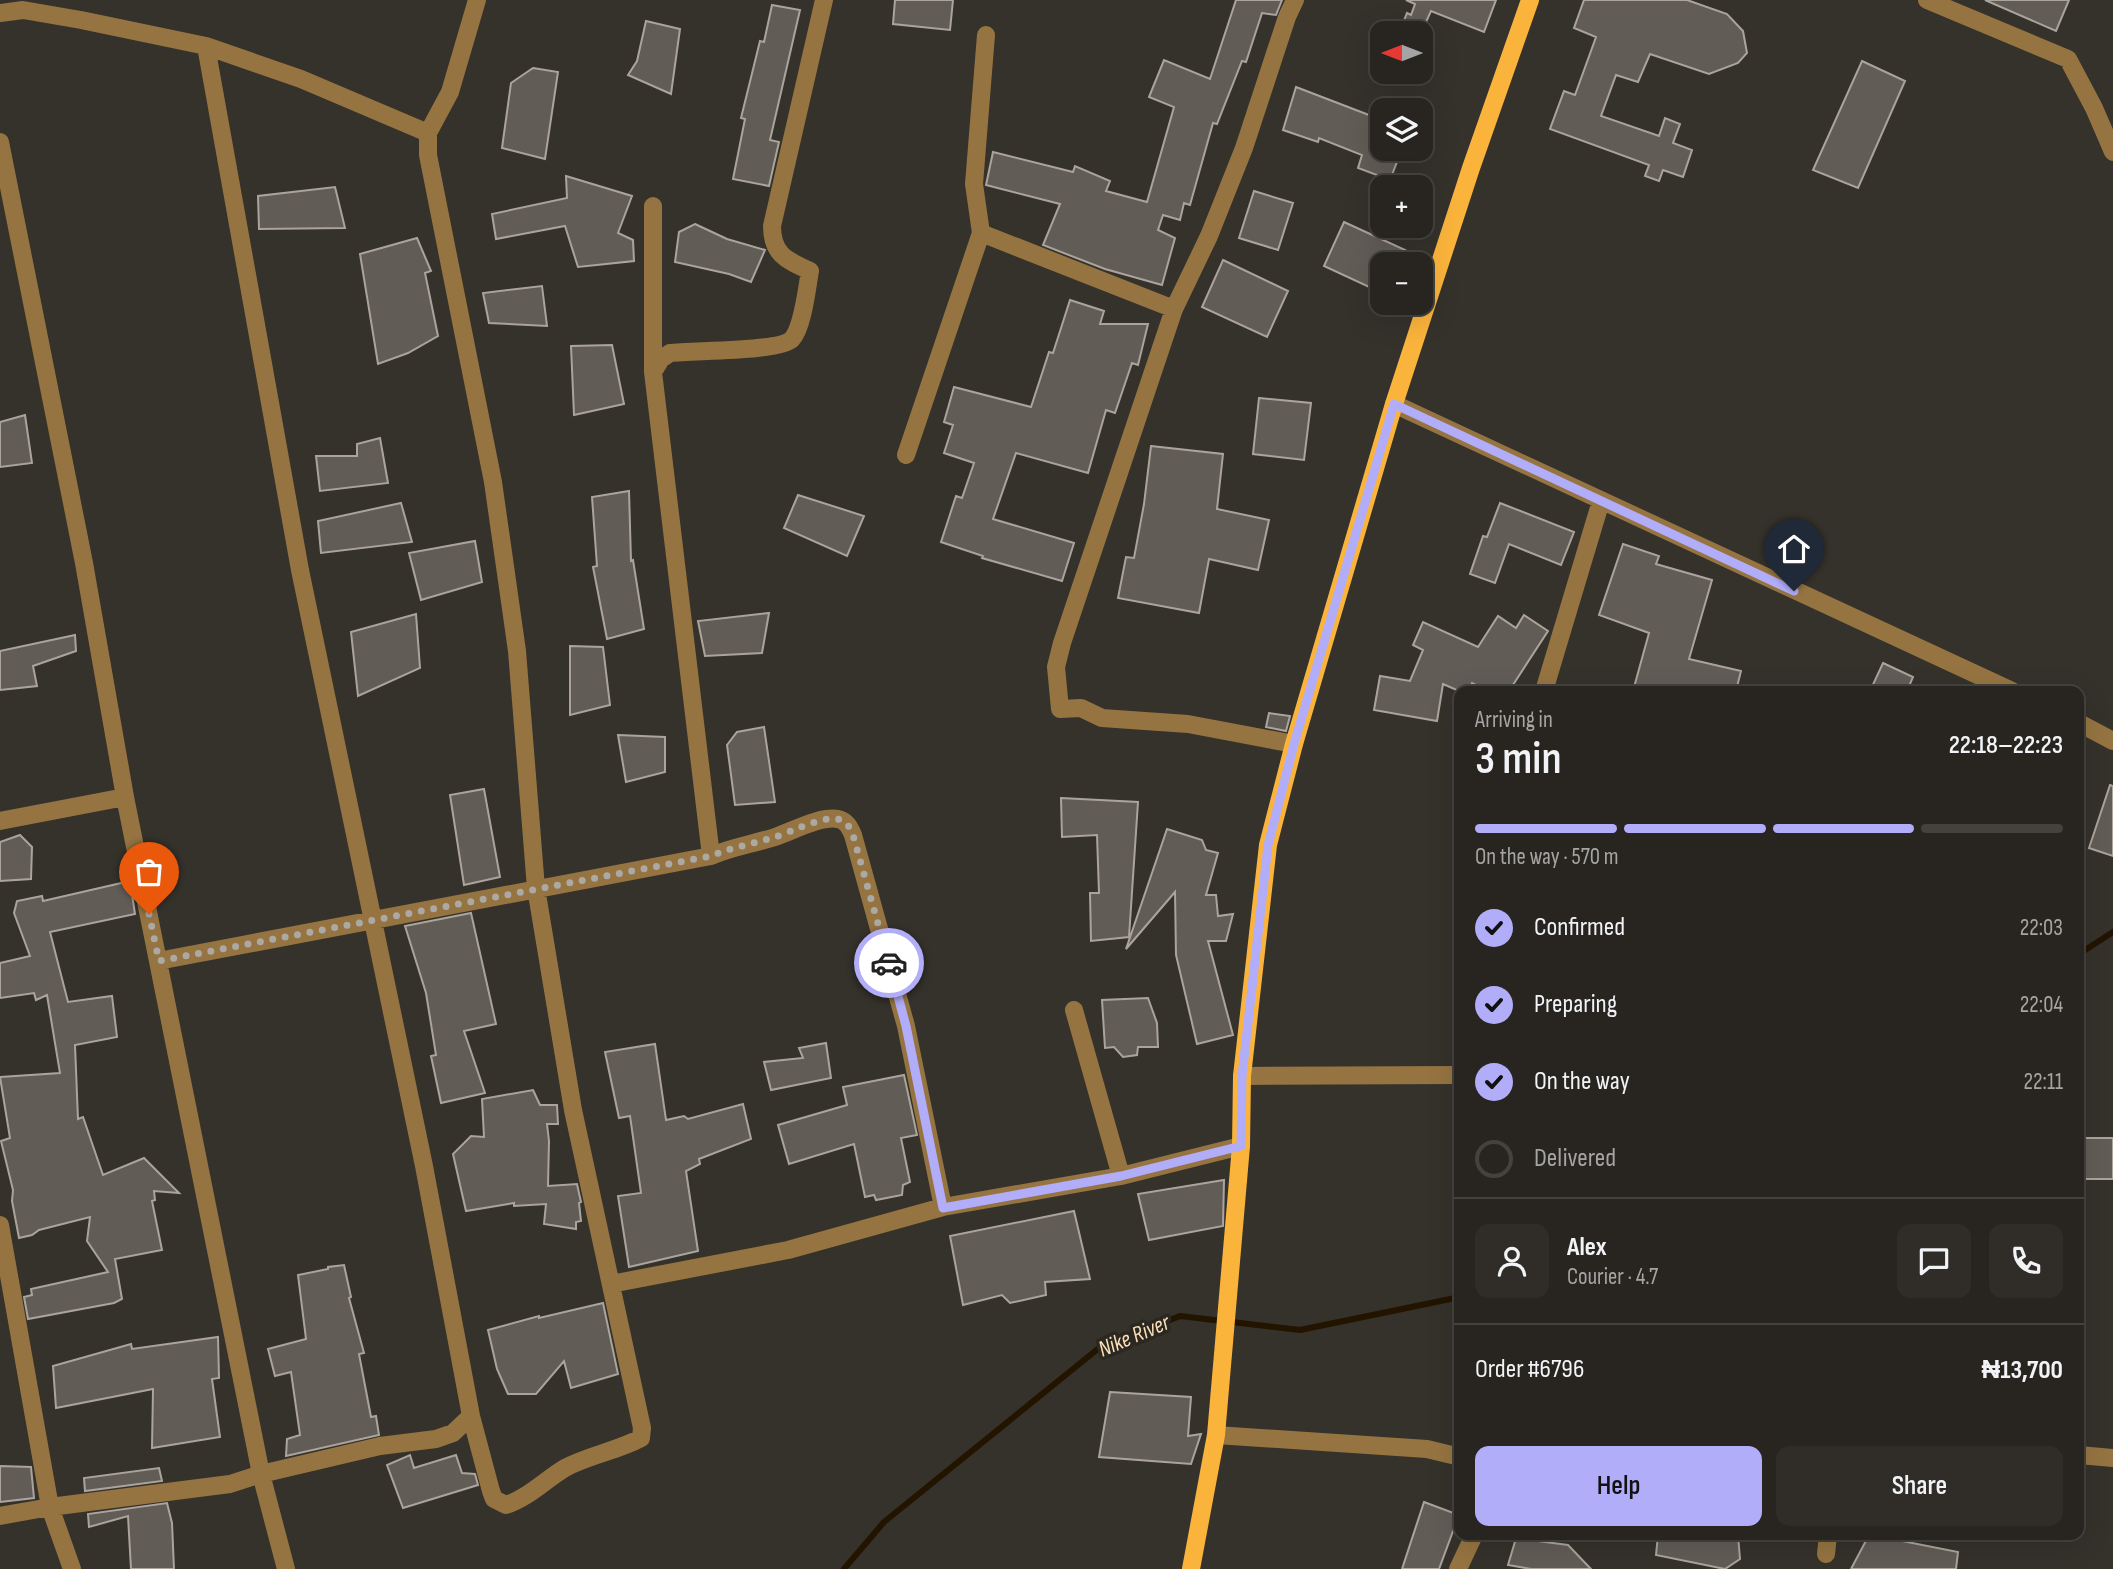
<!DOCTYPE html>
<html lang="en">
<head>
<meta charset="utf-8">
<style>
	:root { --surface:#282520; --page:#302d29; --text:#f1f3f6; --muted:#a5a5a5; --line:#44423e; --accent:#b2adf9 }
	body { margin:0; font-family:"Sofia Sans Condensed",sans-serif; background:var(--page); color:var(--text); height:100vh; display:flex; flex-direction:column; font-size:26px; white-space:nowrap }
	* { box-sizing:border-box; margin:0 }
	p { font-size:23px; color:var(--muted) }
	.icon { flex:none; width:38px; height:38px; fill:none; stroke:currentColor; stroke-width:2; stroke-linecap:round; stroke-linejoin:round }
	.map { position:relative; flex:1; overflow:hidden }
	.sheet { position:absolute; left:1454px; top:686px; width:630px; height:854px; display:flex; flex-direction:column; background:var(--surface); border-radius:14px; box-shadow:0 7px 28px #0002,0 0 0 2px var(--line) }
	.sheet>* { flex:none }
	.needle { width:46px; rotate:270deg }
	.buttons { position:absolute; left:1370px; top:21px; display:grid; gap:14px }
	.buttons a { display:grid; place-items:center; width:63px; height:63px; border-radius:14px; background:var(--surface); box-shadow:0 7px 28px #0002,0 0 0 2px var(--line); font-size:35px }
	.pin { position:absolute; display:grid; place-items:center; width:60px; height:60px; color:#fff; margin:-72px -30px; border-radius:50% 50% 50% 0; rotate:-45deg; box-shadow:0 0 7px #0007 }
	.pin .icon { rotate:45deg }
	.courier { position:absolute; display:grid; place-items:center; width:70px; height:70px; margin:-35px; border:5px solid #b2adf9; border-radius:50%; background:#fff; color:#222; box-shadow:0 2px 9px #0007 }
	.overview em { font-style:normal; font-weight:600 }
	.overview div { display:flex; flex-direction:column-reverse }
	.overview { display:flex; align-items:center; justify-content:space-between; height:119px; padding:0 21px }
	h1 { font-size:46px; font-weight:600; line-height:52px }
	.bar { display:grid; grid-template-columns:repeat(4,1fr); gap:10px 7px; align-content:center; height:84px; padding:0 21px }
	.bar i { height:9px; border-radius:5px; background:var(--line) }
	.bar .on { background:var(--accent) }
	.bar p { grid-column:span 4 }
	.line { display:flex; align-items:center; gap:18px; padding:0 21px; border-top:2px solid var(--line) }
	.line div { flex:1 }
	.round { display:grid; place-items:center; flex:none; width:74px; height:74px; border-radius:14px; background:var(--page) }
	ol { padding:0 21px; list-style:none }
	li { display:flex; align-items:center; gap:21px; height:77px }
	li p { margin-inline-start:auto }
	li .icon { padding:7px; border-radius:50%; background:var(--accent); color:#111; stroke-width:4 }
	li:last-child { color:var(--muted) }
	li i { width:38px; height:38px; border:4px solid var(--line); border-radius:50% }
	.action { display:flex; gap:14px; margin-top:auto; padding:14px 21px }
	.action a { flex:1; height:80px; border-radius:14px; background:var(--accent); color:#111; font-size:28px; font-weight:600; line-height:80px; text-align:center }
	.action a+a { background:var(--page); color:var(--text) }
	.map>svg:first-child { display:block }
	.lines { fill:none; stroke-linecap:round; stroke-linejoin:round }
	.stream { stroke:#231400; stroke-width:6 }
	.building { fill:#615c56; stroke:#aaa49d; stroke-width:2 }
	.minor { stroke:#957441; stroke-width:18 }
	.major { stroke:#fab43c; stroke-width:18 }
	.done { stroke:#aca9a4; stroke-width:7; stroke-dasharray:0 12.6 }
	.route { stroke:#b2adf9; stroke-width:9 }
	.labels { text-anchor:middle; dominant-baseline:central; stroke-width:7; stroke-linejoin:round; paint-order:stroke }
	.water-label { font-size:23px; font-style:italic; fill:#fadeb7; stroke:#2b2721 }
</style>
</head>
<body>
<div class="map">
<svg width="2113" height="1569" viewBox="0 0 2113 1569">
	<rect width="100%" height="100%" fill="#35312b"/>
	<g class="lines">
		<path class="stream" d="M2079,954L2113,932
			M844,1569L884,1522L1099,1348L1180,1316L1300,1330L1460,1297"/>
	</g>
	<path class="building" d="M895,0H953L950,30L893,24Z
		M1236,0H1282L1276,15L1262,13L1246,62L1242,61L1217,124L1213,123L1190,205L1184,203L1180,220L1163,215L1158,230L1175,238L1162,285L1105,269L1043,245L1060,204L986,185L993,152L1073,172L1075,166L1110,181L1106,191L1147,202L1174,107L1149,97L1164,60L1210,79Z
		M1406,0H1496L1484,32L1431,11L1421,33H1399L1407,13L1411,15L1415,4Z
		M1584,0H1687L1727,14L1743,31L1747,53L1738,63L1709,74L1650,54L1638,82L1616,75L1601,116L1659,136L1665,118L1680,124L1673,143L1692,150L1683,177L1663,170L1659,181L1645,176L1649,165L1550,129L1564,91L1575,95L1596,37L1574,28Z
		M1985,0H2069L2056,31Z
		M772,5L800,10L770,140L779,142L769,186L733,179L745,119L741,118L760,41L764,42Z
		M646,21L680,29L671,94L628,75L637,61Z
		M1862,61L1905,81L1858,188L1813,170Z
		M533,68L558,72L545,159L502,148L511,83Z
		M1296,87L1382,120V149H1402L1390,180L1358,168L1362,155L1319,138L1318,142L1283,130Z
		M566,176L632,196L618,233L633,240L634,261L578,267L565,226L496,239L492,214L567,198Z
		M335,187L345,228L259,229L258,196Z
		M1254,191L1293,203L1278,250L1239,238Z
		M1344,222L1429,261L1428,264H1382V293L1324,266Z
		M695,224L727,239L765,250L751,282L729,274L675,262L679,232Z
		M417,238L431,271L425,273L438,336L408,353L378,364L360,254Z
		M1223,260L1288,291L1267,337L1202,307Z
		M542,286L547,326L489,323L483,293Z
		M1070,300L1104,311L1100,324H1148L1138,365L1132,363L1115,413L1106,410L1088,473L1016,453L993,519L1074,543L1062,581L982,558L983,556L941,542L956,496L962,498L974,463L944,453L953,425L944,422L954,387L1031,407L1049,352L1053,353Z
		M612,345L624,404L574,415L571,346Z
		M1259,398L1311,403L1304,460L1253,454Z
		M25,415L32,463L0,467V422Z
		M380,438L388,483L320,491L316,456H357V444Z
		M1151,446L1223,454L1217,509L1269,520L1258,570L1209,559L1199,613L1118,598L1126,557L1134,558L1144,504Z
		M629,491L631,561L633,560L644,629L607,639L593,567L597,566L592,497Z
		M798,495L864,516L847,556L784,528Z
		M401,503L412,542L321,553L318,521Z
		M1500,503L1574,532L1561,565L1509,544L1495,583L1470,574L1483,536L1487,537Z
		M475,541L482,582L421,600L409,553Z
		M1623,544L1659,556L1656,564L1712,580L1689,659L1741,671L1736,691H1633L1649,633L1599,615Z
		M769,613L762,653L705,656L698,621Z
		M416,614L420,668L358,696L351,632Z
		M1524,615L1548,631L1509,691H1489L1472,683L1468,691H1459L1443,684L1437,721L1374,710L1380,676L1410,681L1423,650L1413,645L1423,622L1478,647L1498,616L1516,628Z
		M75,635L76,651L33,666L37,686L0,690V651Z
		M570,646L603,647L610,705L570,715Z
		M1883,663L1913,677L1907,691H1870Z
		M1269,713L1290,716L1286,731L1266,727Z
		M764,727L775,802L735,805L727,745L737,732Z
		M618,735L665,737V772L626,782Z
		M2110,785L2113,786V856L2089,848Z
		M484,789L500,877L464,885L450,795Z
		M1061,798L1138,802L1129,937L1091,941L1090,893H1099L1097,835L1062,837Z
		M1167,829L1202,840L1206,850L1218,853L1206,895H1216L1218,916L1233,914L1226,941H1208L1233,1035L1197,1044L1176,955L1175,892L1126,949Z
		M20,835L32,847L31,879L0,881V842Z
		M130,881L135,914L50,932L68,1002L112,996L117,1037L75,1045L78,1119L83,1117L103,1175L144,1158L179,1193L154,1191L155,1200L152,1201L162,1250L115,1259L122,1299L114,1303L28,1319L24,1297L32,1295L31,1289L108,1272L87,1241L90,1217L39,1230L32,1235L19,1238L12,1201L13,1190L1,1141L10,1138L0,1077L60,1073L47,995L36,1000L34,993L0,998V963L30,956L14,913L17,901L42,896L43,901Z
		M471,913L496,1024L464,1031L485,1093L441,1103L431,1056L436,1055L426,993L405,926Z
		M1148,998L1157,1023L1158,1047H1138L1137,1055L1123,1057L1114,1047L1105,1048L1102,1000Z
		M826,1043L831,1078L771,1090L764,1062L803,1058L799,1048Z
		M655,1044L666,1120L684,1116L688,1119L743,1104L751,1139L699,1159L700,1164L686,1171L698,1251L629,1267L618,1196L641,1193L630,1116L619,1118L605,1052Z
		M904,1075L917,1135L901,1138L910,1182L903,1185L902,1195L876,1200L874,1195L865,1197L854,1144L789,1164L778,1125L847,1105L843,1087Z
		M533,1090L540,1105H557L558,1124H547L549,1141L548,1186L577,1184L581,1202L579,1203L581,1221L576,1222V1229L544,1224L546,1204L514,1206V1203L466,1211L453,1154L471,1136L484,1137L482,1099Z
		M2079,1138H2113V1179H2079Z
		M1224,1180L1223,1226L1149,1240L1138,1194Z
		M1074,1211L1090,1279L1045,1282L1046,1295L1010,1303L1002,1295L963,1305L950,1236Z
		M344,1265L351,1297L349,1298L364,1353L359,1354L371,1417L376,1416L379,1435L286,1456L287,1439L300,1435L291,1372L275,1376L268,1349L306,1339L298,1275L328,1269V1267Z
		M603,1303L618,1374L571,1388L564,1361L536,1394H508L497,1369L488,1330L539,1316V1318Z
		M218,1337L219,1378L212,1379L220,1437L152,1448L153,1389L56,1408L53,1366L131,1344L132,1349Z
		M1110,1392L1191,1397L1188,1436L1201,1434L1191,1464L1099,1457Z
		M410,1455L414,1468L456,1455L462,1473L475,1474L478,1485L403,1508L387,1465Z
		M0,1466L31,1467L34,1498L0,1502Z
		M159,1468L162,1481L85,1491L84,1478Z
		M1424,1502L1459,1515L1439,1569H1402Z
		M167,1503L172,1523L174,1569H131L128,1516L89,1527L88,1514Z
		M1517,1535H1538L1537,1541L1568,1545L1591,1569H1531L1508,1565Z
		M1658,1535H1738L1740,1559L1725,1569L1656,1555Z
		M1869,1535H1904L1902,1541L1958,1552L1956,1569H1851Z"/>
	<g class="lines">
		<path class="minor" d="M1927,0L2068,59L2094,108L2113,152
			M0,13L23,10L81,20L206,46L301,79L428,133
			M206,46L300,570L424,1166L471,1416L491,1491L494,1499L506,1505C528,1498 545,1480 565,1468C589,1455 617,1451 641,1438L642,1428L573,1110L536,888L517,651L493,482L428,155V133L450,92L477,0
			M0,142L84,563L125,797L261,1474L286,1569
			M653,206V372
			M981,233L1174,309
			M1394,404L2012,691
			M906,455L981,233L974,184L986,35
			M1544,691L1601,501
			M2079,723L2113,741
			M1294,744L1188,724L1102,718L1081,708L1060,709L1056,667L1062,643L1174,309L1209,236L1244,148L1287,17L1295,0
			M0,821L125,797
			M711,856L653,372L661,359L670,353C693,350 780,352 792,339C803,327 807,287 810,271C786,260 772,254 772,226L824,0
			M158,961L711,856C732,847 753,844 775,837C793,831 819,816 838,819C847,821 850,828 853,835L906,1026L943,1207
			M1074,1010L1121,1176
			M1242,1076L1460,1075
			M0,1225L50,1507L72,1569
			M611,1284L788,1250L943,1207L1121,1176L1241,1146
			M1216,1435L1427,1449L1460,1457
			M2079,1455L2113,1458
			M0,1516L50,1507L230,1484L261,1474L380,1446L436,1439L453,1433L471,1416
			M1826,1554L1828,1535
			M1458,1569L1474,1535"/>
		<path class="major" d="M1191,1569L1216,1435L1241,1146L1242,1076L1268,845L1294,744L1394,404L1471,168L1530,0"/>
	</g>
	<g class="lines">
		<path class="done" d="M149,914L159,961L711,856C732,847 753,844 775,837C791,832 822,816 838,819C847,821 850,828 853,835L889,963"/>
		<path class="route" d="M889,963L906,1026L943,1208L1121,1176L1241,1146L1242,1076L1268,845L1294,744L1394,404L1794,591"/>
	</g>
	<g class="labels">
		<g class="water-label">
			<text transform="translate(1134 1336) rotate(-23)">Nike River</text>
		</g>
	</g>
</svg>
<div class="buttons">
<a><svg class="needle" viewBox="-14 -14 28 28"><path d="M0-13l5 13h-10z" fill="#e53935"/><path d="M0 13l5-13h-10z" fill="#a5a5a5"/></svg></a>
<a><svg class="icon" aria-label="layers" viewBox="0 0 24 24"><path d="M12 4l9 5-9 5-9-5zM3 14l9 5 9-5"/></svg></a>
<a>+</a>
<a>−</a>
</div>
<div class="pin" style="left:149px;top:914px;background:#ea580c"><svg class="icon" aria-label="bag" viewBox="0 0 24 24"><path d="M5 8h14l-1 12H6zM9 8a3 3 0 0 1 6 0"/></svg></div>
<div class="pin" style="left:1794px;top:591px;background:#1f2937"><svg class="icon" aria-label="home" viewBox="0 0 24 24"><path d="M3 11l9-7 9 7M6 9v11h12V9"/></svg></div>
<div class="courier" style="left:889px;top:963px"><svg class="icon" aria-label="car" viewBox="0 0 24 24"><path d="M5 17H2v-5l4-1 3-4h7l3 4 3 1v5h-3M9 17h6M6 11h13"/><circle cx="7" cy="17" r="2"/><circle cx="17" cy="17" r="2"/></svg></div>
<section class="sheet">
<div class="overview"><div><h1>3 min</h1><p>Arriving in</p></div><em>22:18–22:23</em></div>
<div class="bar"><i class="on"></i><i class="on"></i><i class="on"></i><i></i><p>On the way · 570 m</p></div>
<ol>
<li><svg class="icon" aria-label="check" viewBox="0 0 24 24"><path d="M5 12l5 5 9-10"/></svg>Confirmed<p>22:03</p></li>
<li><svg class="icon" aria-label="check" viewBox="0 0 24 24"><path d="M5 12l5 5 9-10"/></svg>Preparing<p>22:04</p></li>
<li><svg class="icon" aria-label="check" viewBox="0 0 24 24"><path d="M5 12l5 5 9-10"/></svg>On the way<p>22:11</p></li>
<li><i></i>Delivered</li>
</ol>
<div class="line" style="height:126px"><a class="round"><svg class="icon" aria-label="person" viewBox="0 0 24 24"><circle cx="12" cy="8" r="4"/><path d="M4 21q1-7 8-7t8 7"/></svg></a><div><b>Alex</b><p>Courier · 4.7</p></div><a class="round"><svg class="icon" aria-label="chat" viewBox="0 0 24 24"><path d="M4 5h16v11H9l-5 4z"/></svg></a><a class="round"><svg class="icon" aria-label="phone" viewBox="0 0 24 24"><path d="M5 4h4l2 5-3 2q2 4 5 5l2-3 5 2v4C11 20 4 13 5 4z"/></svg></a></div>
<div class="line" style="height:91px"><div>Order #6796</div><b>₦13,700</b></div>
<div class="action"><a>Help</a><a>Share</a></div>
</section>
</div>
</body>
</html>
